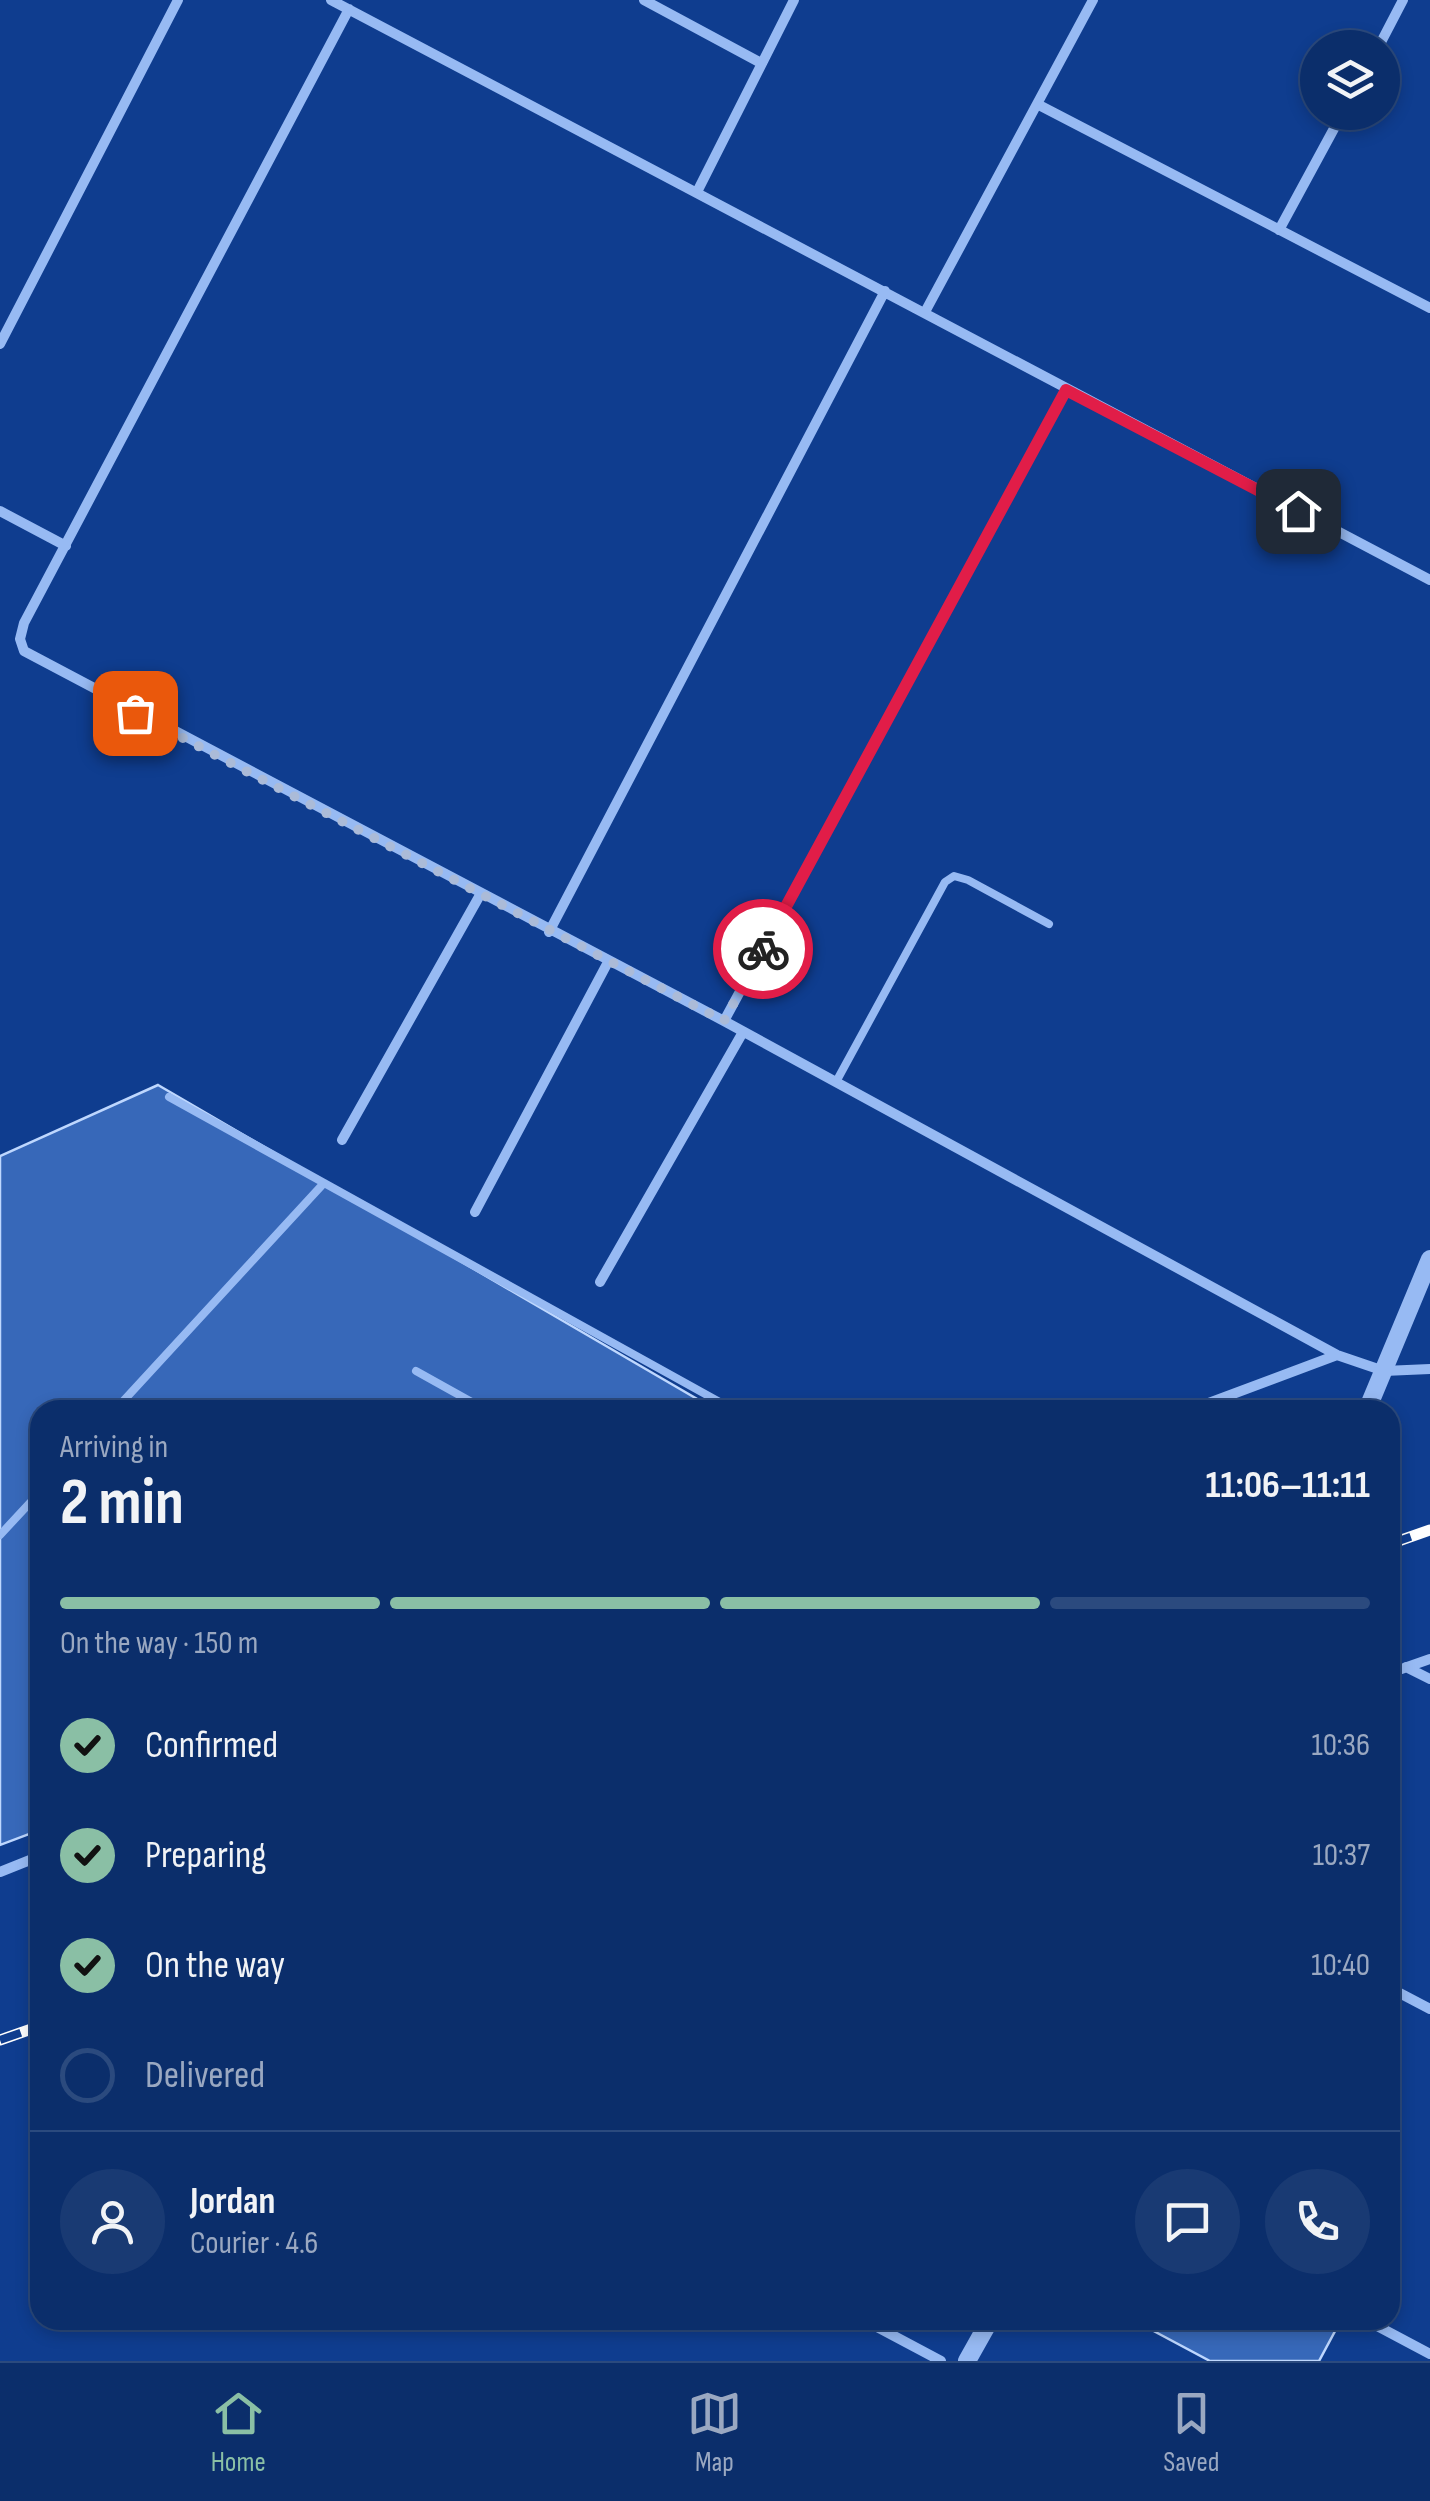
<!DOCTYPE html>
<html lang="en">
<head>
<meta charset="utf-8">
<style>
	:root { --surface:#0b2e6b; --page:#193a73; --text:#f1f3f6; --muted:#9aa8c1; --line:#2b4a7e; --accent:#8abfa5 }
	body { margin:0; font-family:"Sofia Sans Condensed",sans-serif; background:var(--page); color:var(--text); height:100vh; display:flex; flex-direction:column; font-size:38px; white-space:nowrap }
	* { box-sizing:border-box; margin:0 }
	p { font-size:32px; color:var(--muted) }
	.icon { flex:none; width:55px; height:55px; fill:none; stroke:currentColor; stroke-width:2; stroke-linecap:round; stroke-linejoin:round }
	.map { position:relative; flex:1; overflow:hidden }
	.panel { position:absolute; left:30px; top:1400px; width:1370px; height:930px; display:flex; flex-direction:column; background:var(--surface); border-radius:30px; box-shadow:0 5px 15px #0003,0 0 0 2px var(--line) }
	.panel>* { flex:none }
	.fabs { position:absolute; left:1300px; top:30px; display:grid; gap:20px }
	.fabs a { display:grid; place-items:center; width:100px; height:100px; border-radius:50%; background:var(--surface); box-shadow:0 5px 15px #0003,0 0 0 2px var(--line); font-size:50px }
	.pin { position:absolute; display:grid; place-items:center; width:85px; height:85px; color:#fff; margin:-42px; border-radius:20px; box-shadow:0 5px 15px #0006 }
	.courier { position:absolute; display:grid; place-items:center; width:100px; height:100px; margin:-50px; border:8px solid #e11d48; border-radius:50%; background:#fff; color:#222; box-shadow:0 2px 12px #0007 }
	.head em { font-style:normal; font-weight:700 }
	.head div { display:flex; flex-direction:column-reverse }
	.head { display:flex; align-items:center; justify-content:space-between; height:170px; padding:0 30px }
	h1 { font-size:65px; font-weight:700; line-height:75px }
	.bar { display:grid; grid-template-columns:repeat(4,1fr); gap:15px 10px; align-content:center; height:120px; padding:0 30px }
	.bar i { height:12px; border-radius:8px; background:var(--line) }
	.bar .active { background:var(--accent) }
	.bar p { grid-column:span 4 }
	.line { display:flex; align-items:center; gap:25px; padding:0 30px; border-top:2px solid var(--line) }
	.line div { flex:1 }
	.round { display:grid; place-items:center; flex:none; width:105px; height:105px; border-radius:52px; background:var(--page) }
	ol { padding:0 30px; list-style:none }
	li { display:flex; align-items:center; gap:30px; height:110px }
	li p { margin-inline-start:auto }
	li .icon { padding:10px; border-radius:50%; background:var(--accent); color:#111; stroke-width:4 }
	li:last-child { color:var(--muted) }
	li i { width:55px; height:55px; border:5px solid var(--line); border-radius:50% }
	.tabs { display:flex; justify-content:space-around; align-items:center; height:140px; border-top:2px solid var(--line); background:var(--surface); font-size:28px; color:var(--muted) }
	.tabs a { display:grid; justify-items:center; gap:5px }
	.tabs .active { color:var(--accent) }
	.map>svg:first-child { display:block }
	.building { fill:#3768b9; stroke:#bed7fe; stroke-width:2.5 }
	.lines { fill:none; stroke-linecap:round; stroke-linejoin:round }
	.service { stroke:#97baf3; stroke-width:8 }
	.minor { stroke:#97baf3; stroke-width:10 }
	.tertiary { stroke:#97baf3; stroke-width:18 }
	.rail-casing { stroke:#fff; stroke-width:11 }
	.rail { stroke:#0f3d8f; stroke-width:8; stroke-dasharray:22; stroke-linecap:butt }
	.done { stroke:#abbbd8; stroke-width:10; stroke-dasharray:0 18 }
	.route { stroke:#e11d48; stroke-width:12 }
</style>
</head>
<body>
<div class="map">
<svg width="1430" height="2361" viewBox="0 0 1430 2361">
	<rect width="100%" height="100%" fill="#0f3d8f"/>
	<path class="building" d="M158,1085L716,1410H40V1830L0,1845V1156Z
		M1133,2320H1341L1319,2361H1210Z"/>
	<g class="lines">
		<path class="service" d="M836,1082L945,882L954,876L968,880L1049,924
			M169,1097L734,1410
			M416,1371L486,1410
			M115,1410L324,1183
			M0,1535L40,1492"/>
		<path class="minor" d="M331,0L1430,580
			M644,0L761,63
			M349,9L24,623L20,639L24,651L724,1021L1337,1355L1384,1371L1430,1369
			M1378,48L1403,0
			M1037,104L1430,308
			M698,190L794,0
			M1279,230L1343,112
			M925,312L1093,0
			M0,344L178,0
			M0,511L66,546
			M549,932L885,291
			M724,1021L1066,390
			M342,1140L480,895
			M475,1212L608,962
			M600,1282L743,1032
			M1190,1410L1337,1355
			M1406,1667L1430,1679
			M1390,1673L1430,1659
			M0,1872L40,1856
			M1390,1988L1430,2009
			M864,2320L941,2361
			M1366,2320L1430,2354"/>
		<path class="tertiary" d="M1367,1410L1430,1259
			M967,2361L990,2320"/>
		<defs>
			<path id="rail" d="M1390,1544L1430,1530
				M0,2040L40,2026"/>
		</defs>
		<use href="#rail" class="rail-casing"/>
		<use href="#rail" class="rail"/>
	</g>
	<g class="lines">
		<path class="done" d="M135,713L724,1021L763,949"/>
		<path class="route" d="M763,949L1066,390L1298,511"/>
	</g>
</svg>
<div class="fabs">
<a><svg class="icon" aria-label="layers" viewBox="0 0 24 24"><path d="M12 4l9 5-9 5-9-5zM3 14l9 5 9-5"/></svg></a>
</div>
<div class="pin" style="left:135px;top:713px;background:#ea580c"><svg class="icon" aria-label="bag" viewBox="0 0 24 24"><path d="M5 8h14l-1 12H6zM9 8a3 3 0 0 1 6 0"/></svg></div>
<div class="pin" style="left:1298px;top:511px;background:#1f2937"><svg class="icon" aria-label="home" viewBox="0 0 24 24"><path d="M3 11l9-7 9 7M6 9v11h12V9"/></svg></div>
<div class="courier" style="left:763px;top:949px"><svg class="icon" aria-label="bike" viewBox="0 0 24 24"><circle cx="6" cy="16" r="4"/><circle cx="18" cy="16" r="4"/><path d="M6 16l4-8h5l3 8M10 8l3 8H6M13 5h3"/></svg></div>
<section class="panel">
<div class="head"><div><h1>2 min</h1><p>Arriving in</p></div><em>11:06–11:11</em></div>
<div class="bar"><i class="active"></i><i class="active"></i><i class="active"></i><i></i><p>On the way · 150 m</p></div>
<ol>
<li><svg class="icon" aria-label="check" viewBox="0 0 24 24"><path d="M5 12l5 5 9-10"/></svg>Confirmed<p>10:36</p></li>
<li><svg class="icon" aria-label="check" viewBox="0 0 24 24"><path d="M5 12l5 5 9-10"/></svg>Preparing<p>10:37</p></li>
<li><svg class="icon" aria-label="check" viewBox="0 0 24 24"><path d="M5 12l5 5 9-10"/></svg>On the way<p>10:40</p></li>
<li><i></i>Delivered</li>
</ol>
<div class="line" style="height:180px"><a class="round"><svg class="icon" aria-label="person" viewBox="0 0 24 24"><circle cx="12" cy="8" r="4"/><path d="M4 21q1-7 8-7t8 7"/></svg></a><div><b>Jordan</b><p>Courier · 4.6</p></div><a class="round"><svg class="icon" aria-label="chat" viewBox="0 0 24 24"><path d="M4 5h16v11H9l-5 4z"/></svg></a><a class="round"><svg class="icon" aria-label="phone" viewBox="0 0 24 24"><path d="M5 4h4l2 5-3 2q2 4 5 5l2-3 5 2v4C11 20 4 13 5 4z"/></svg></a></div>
</section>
</div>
<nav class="tabs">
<a class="active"><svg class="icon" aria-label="home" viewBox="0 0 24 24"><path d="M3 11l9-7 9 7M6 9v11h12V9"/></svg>Home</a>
<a><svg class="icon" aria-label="map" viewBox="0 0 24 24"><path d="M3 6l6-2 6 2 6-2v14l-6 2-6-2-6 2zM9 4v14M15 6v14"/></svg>Map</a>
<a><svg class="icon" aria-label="saved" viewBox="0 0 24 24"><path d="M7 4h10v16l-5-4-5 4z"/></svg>Saved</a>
</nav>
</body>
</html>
